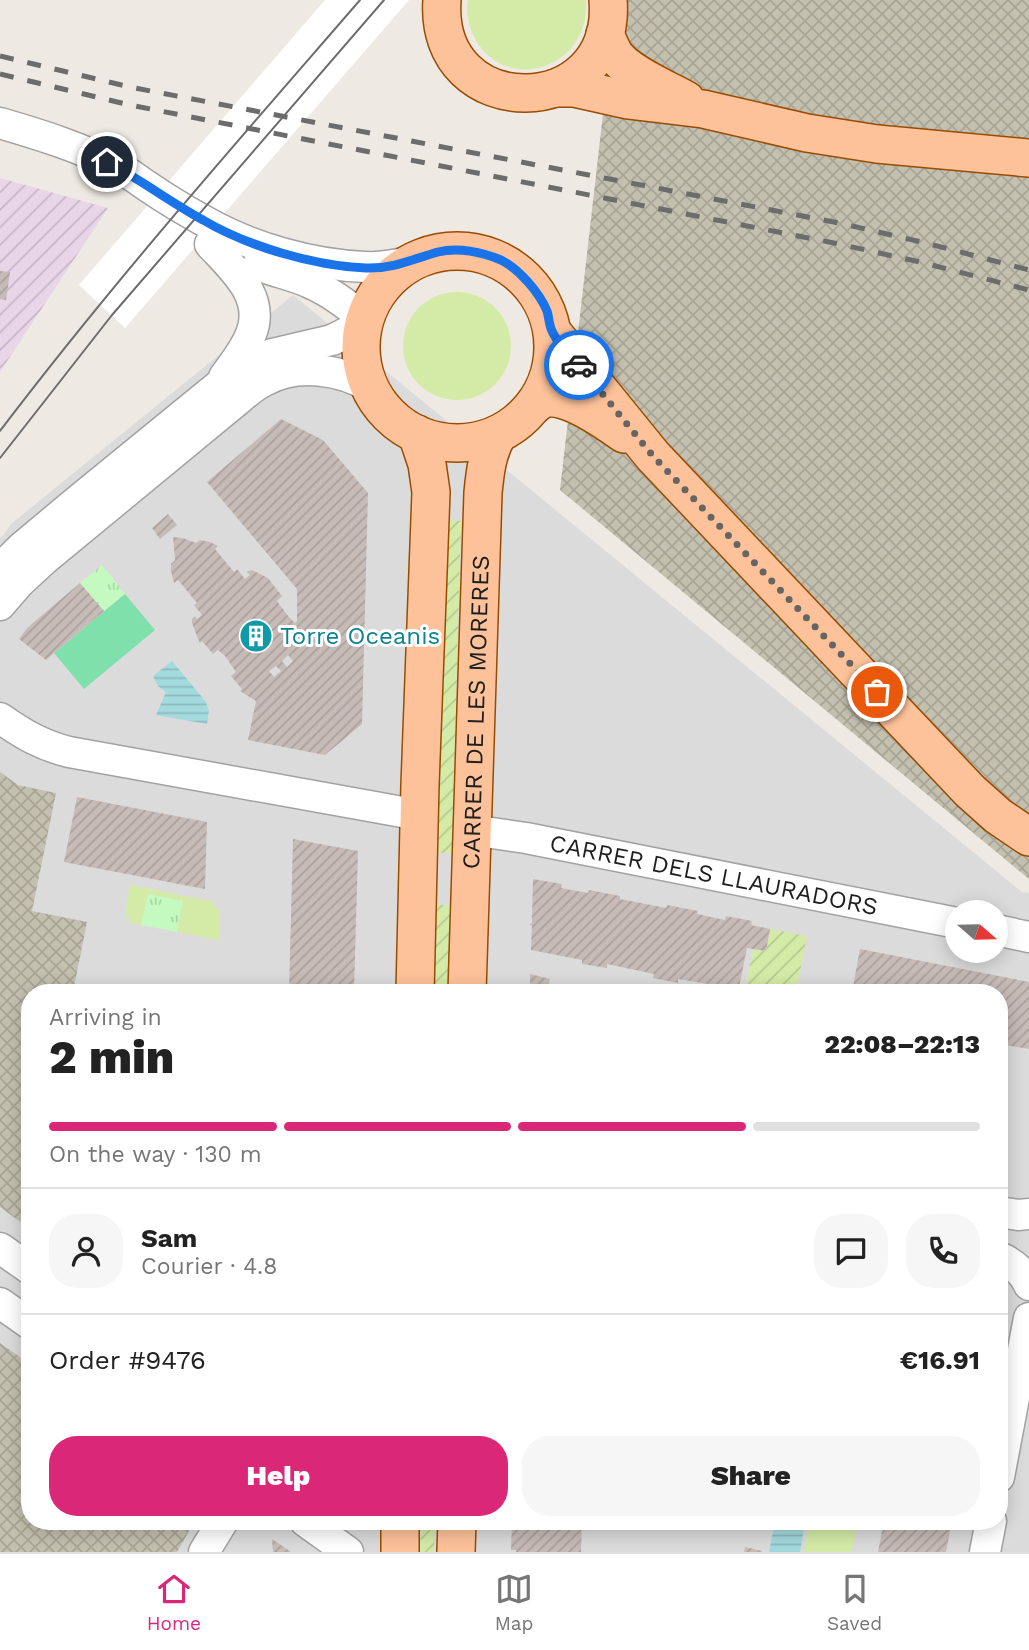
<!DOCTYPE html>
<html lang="en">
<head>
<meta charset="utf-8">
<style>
	:root { --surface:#fff; --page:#f6f6f6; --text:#222; --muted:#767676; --line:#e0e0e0; --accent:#db2777 }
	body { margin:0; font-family:"Work Sans",sans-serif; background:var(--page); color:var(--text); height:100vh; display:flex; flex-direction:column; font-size:26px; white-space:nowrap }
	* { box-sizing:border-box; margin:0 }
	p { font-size:23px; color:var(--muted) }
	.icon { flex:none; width:38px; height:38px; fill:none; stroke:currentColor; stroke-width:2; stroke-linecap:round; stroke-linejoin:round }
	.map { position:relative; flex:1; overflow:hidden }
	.drawer { position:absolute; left:21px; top:984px; width:987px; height:546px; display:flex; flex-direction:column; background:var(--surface); border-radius:28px; box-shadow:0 4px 18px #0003 }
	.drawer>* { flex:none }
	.needle { width:46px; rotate:110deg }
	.fabs { position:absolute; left:945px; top:900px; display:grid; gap:14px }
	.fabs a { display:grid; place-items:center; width:63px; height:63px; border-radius:50%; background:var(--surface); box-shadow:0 4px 18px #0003; font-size:35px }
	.pin { position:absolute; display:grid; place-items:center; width:60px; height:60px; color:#fff; margin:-30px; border:4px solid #fff; border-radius:50%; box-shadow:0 2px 7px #0007 }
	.courier { position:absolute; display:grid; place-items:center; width:70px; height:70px; margin:-35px; border:5px solid #1a73e8; border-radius:50%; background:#fff; color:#222; box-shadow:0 2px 9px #0007 }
	.headline em { font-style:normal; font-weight:800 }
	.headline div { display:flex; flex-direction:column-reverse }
	.headline { display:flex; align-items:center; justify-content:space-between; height:119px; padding:0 28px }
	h1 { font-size:46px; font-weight:800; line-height:52px }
	.bar { display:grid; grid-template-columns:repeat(4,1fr); gap:10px 7px; align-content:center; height:84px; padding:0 28px }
	.bar i { height:9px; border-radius:5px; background:var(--line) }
	.bar .current { background:var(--accent) }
	.bar p { grid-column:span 4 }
	.line { display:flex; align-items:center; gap:18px; padding:0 28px; border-top:2px solid var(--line) }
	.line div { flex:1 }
	.round { display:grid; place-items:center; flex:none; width:74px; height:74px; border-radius:28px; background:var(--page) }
	.button { display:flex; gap:14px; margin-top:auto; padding:14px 28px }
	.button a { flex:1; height:80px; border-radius:28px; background:var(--accent); color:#fff; font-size:28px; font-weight:800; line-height:80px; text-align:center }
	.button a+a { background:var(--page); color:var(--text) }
	.dock { display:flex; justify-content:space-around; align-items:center; height:98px; border-top:2px solid var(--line); background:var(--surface); font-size:19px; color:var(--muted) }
	.dock a { display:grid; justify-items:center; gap:4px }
	.dock .current { color:var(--accent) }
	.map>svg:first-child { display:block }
	.residential { fill:#dcdbdb; fill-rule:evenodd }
	.industrial { fill:url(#industrial-furrows) }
	.construction { fill:url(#construction-cross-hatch) }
	.grass { fill:#d4eba8 }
	.park { fill:url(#park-tufts) }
	.garden { fill:url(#garden-furrows) }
	.pitch { fill:#7fe0ab }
	.water { fill:url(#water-rules) }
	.pier { fill:#fff }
	.building { fill:url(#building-hatch); fill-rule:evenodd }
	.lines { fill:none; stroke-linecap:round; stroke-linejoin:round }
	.minor-casing { stroke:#a2a2a2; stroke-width:33 }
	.major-casing { stroke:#984c00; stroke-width:40 }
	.minor { stroke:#fff; stroke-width:30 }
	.major { stroke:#fec29a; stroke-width:37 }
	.tram { stroke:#6c6c6c; stroke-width:2 }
	.rail { stroke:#6c6c6c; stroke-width:5; stroke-dasharray:14 14; stroke-linecap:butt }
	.done { stroke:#676563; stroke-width:7; stroke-dasharray:0 12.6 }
	.route { stroke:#1a73e8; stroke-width:9 }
	.labels { text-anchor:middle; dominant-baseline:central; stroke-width:6; stroke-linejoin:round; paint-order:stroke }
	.culture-label { font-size:24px; fill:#0d838f; stroke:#fff; text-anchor:start }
	.street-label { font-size:24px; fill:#1e1e1e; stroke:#fff }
</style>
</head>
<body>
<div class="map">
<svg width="1029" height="1552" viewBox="0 0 1029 1552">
	<defs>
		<pattern id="industrial-furrows" width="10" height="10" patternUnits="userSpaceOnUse" patternTransform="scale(1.75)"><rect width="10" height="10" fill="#e8d5e8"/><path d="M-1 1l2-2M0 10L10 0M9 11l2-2" fill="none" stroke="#c7b6c7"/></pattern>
		<pattern id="construction-cross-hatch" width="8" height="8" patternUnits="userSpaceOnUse" patternTransform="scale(1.75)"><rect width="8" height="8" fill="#c4c0af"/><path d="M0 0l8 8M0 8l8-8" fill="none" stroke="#a8a596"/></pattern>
		<pattern id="park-tufts" width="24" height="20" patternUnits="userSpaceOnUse" patternTransform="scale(1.75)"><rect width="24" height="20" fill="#c4fabf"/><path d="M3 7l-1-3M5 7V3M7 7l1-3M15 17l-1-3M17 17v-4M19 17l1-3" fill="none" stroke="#a8d6a4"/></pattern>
		<pattern id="garden-furrows" width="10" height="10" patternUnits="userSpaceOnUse" patternTransform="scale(1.75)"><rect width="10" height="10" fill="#d4eba8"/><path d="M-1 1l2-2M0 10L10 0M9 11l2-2" fill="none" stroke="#b6c990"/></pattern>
		<pattern id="water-rules" width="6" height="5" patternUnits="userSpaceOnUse" patternTransform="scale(1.75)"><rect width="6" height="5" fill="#a3dade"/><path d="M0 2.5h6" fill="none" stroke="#8cbbbe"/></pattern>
		<pattern id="building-hatch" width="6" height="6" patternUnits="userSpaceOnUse" patternTransform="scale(1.75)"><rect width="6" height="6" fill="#c7bbb7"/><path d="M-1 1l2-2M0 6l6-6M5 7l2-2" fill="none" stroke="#aaa09d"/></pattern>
	</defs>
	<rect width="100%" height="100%" fill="#efe9e3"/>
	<path class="residential" d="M293,295L1022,892L1029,893V1552H0V539L12,523ZM957,912H996V950H957ZM30,992H999V1521H30Z"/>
	<path class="industrial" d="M0,178L108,208L0,372Z"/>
	<path class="construction" d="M616,0H1029V879L560,490Z
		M0,772L18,785L56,793L32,911L87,922L73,992H30V1229L0,1207Z
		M0,1343L30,1364V1521H195L177,1552H0Z"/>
	<path class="grass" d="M468,0H586C591,69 505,96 474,37C468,25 466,13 468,0Z
		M403 346a54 54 0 1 1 108 0a54 54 0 1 1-108 0Z
		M130,885L214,902V907L220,909L219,940L177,932L183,901L148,894L141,925L130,923V917L125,916Z
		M810,1521H858L852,1552H804Z"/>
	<path class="park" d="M102,565L125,594L104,611L80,583Z
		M148,894L183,901L177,932L141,925Z"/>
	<path class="garden" d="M446,520L461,521L452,853H437Z
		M436,905H451L448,992H433Z
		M770,929L807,936L796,992L745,991L753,949L766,951Z
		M421,1521H435L434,1552H420Z"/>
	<path class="pitch" d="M125,594L155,630L84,689L54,653Z"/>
	<path class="water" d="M172,661L206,702L209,711L207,724L156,715L166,692L158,686L153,676Z
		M775,1521H794L805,1523L800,1552H769Z"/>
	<path class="pier" d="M325,0H409L125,328L79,285Z"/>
	<path class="building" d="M0,271L10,272L6,300L0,299Z
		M281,419L323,440L368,493L362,724L325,755L248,740L256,701L240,691L242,689L231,676L236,672L225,656L218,650L213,654L202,641L200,643L198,639L192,623V619L195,616L197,619L202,615L194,605L197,603L178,580L174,583L171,571V564L175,560L173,537L183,538L196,543L200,540L210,542L218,546L215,549L234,572L237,569L245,579L250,575L247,572L252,570L268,578L282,596L277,601L288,616L295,623L297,621V589L207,482ZM288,655L293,661L287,667L282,661ZM276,666L281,671L274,677L269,671Z
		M168,514L177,525L160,539L152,528Z
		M80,583L104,611L46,660L19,639L27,628Z
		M77,797L207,822L205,889L64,862Z
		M293,839L358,851L354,992H289Z
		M533,879L562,884L561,888L588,893L589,890L620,896V899L666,908L667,905L698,911L697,914L725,920L726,916L752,921L751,925L770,929L766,951L747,948L738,992H728L713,989L714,985L678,979V983L653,978L654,974L607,964V968L582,964V960L531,950L532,925H529L532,923V917Z
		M860,949L1029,982V1049L999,1044V992H852Z
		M530,974L550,979L547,992H530Z
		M512,1521H582L581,1552H516V1550H511Z
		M884,1521H952L946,1552H878Z
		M272,1539L291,1552H273Z
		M745,1547L762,1551V1552H744Z"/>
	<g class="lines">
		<defs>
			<g id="minor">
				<path d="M0,123C41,135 83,148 120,168C129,173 138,180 147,186C166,199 186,211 206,222C252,248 312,265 365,267C381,268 396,265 412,261"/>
				<path d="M210,244C233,269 266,297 251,334C245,350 234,363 224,377"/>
				<path d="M258,265C275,272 293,275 310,283C331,292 348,305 365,320"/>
				<path d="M0,569L21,548L76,502L218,386L255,362L272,354L332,340L364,324"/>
				<path d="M0,605L19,583L45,559L233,404C243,396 253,386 264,381C297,363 340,369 370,387"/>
				<path d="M0,718C23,734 41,745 69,752L419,815"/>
				<path id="s1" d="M471,830L526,838L957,923"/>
				<path d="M996,930L1029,937"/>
				<path d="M999,1212L1018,1215L1029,1214"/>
				<path d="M0,1248L30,1269"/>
				<path d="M999,1257C1013,1263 1023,1271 1029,1285"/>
				<path d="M0,1303L30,1324"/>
				<path d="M999,1477L1029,1318"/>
				<path d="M305,1521L348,1552"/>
				<path d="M204,1552L223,1521"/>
				<path d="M985,1552L991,1521"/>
			</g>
			<g id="major">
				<path d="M442,0C433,125 618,123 608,0"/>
				<path d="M605,34C608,41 611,49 615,55C628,73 666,89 686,100"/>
				<path d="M556,88H574L628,100L703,109L807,133L877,144L1029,158"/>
				<circle cx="457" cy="347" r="96"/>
				<path d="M553,333L653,456L970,791L998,816L1029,837"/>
				<path d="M534,405C537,403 540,400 544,399C565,392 607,422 624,434"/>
				<path d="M415,992L420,785L431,492L427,464L417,434"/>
				<path id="s2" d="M467,992L483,493C485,472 487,453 498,434"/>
				<path d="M400,1552V1521"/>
				<path d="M456,1552L457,1521"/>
			</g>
		</defs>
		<use href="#minor" class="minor-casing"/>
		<use href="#major" class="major-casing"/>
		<use href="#minor" class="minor"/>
		<use href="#major" class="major"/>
		<path class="tram" d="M0,431C113,282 238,141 360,0
			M0,458L112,315L384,0"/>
		<path class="rail" d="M0,56L130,87L839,223L926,243L1029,270
			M0,74L130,105L834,243L920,262L1029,290"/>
	</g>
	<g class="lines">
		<path class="done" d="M579,365L653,456L877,692"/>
		<path class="route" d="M107,162C140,179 170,202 203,220C247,246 314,266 366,268C393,269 413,259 438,252C458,247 482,252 501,260C519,269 539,292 547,311C549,317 549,325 552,331C557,343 570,355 579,365"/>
	</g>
	<defs>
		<symbol id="building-disc" viewBox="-11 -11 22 22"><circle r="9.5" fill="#0f9aa8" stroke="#fff"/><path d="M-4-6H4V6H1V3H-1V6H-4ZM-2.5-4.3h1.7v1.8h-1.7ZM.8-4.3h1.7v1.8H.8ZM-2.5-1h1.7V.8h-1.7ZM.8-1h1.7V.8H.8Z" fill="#fff"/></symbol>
	</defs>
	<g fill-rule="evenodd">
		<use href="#building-disc" x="237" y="617" width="38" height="38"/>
	</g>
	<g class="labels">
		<g class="culture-label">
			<text x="280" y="636">Torre Oceanis</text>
		</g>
		<g class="street-label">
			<text stroke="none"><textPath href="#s2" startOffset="280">CARRER DE LES MORERES</textPath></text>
			<text stroke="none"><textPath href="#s1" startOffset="247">CARRER DELS LLAURADORS</textPath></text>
		</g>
	</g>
</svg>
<div class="fabs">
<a><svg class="needle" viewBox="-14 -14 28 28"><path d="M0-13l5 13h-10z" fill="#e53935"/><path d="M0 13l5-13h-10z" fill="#767676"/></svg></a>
</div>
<div class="pin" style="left:877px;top:692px;background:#ea580c"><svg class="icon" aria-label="bag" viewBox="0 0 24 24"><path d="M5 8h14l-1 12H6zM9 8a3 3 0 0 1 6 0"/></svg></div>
<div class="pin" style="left:107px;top:162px;background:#1f2937"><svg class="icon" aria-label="home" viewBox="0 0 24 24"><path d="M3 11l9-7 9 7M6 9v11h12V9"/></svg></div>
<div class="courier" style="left:579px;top:365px"><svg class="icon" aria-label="car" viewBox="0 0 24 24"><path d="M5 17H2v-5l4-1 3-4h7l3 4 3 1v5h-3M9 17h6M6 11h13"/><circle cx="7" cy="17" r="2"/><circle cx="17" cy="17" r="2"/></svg></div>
<section class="drawer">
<div class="headline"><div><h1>2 min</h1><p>Arriving in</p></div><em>22:08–22:13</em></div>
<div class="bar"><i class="current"></i><i class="current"></i><i class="current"></i><i></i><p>On the way · 130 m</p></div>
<div class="line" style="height:126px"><a class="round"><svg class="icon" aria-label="person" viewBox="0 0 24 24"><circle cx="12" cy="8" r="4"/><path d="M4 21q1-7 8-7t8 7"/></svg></a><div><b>Sam</b><p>Courier · 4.8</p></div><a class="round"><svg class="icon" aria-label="chat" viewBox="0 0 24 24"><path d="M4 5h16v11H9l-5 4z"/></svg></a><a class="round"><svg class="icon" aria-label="phone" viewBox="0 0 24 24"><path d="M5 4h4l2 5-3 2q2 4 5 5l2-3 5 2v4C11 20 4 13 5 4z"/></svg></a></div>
<div class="line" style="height:91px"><div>Order #9476</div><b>€16.91</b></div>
<div class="button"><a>Help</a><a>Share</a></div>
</section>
</div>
<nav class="dock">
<a class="current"><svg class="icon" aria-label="home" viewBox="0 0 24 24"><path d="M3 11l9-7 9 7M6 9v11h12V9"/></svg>Home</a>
<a><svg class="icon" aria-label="map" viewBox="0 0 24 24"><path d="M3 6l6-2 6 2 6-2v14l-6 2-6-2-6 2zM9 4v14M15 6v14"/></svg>Map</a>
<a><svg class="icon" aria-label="saved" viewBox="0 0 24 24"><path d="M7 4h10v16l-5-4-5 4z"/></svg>Saved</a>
</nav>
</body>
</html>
